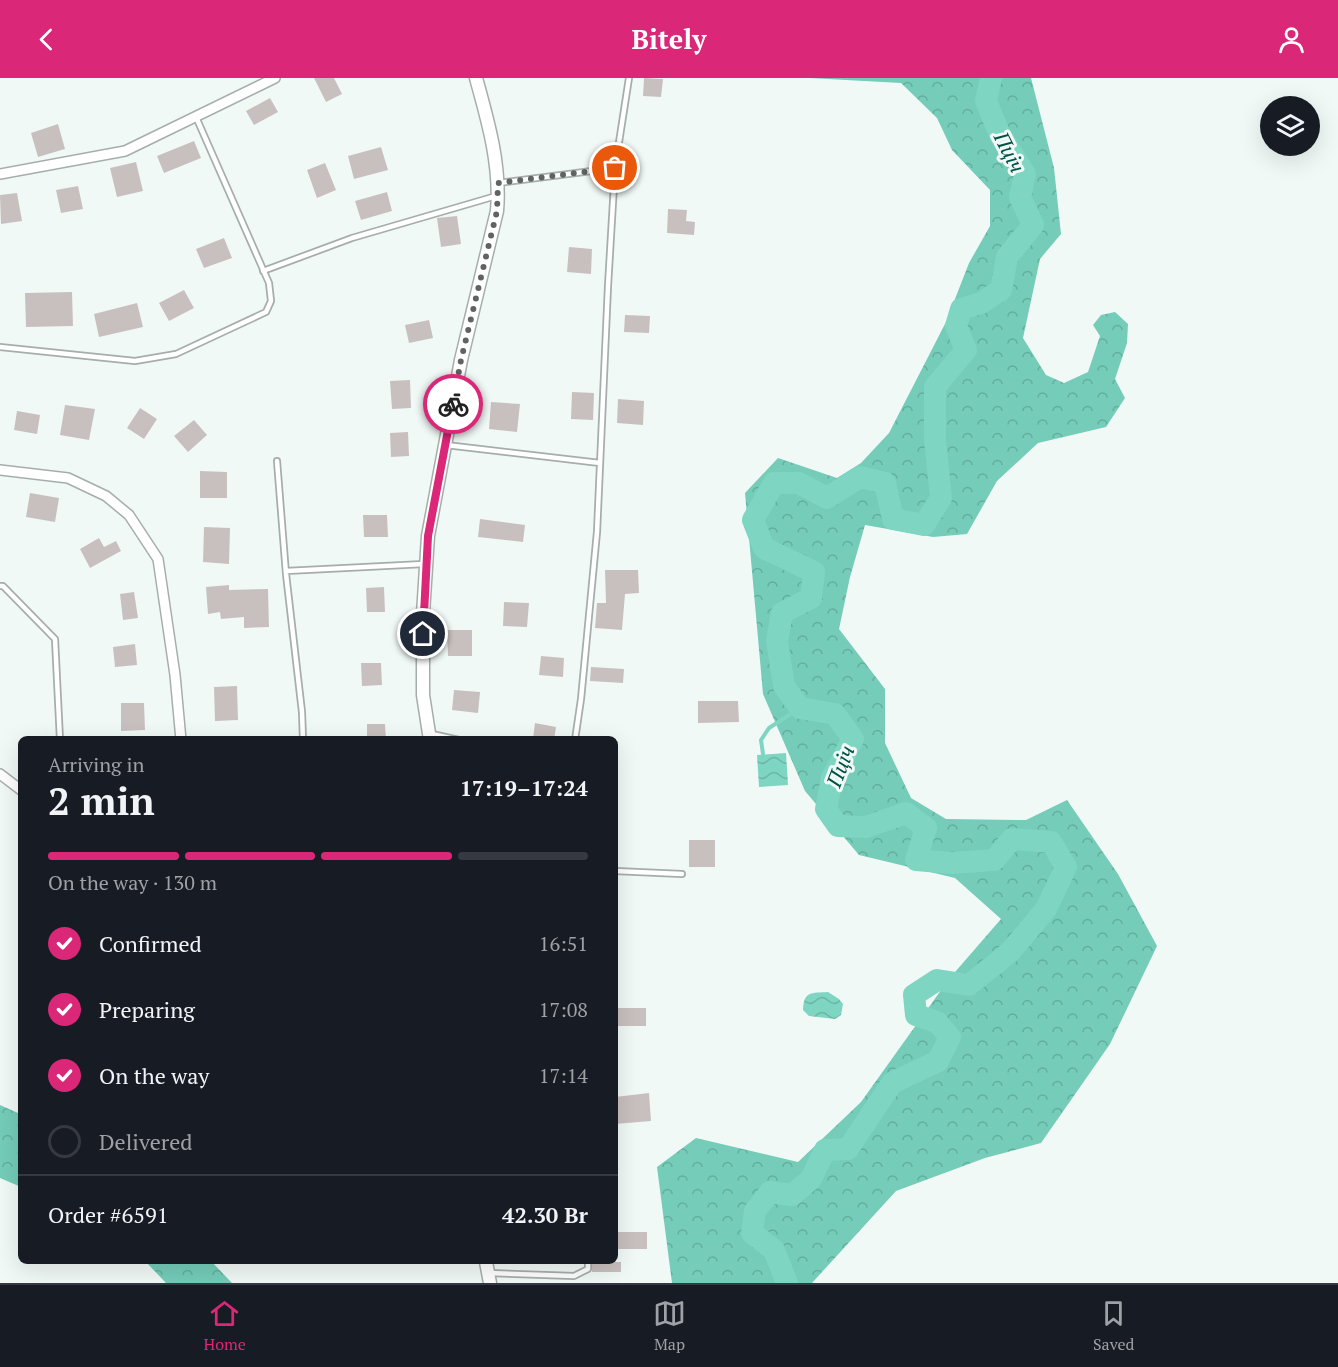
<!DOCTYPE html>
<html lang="en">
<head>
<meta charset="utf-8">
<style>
	:root { --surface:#171b24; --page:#20242c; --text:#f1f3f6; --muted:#9ea1a6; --line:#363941; --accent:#db2777 }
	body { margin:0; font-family:"PT Serif",serif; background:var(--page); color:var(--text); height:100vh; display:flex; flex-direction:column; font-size:22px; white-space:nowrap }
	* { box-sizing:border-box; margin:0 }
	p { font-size:20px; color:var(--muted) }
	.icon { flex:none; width:33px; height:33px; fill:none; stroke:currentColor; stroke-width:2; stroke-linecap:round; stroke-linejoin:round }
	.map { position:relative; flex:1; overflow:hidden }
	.panel { position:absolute; left:18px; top:658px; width:600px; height:528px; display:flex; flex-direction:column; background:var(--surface); border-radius:9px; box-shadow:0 6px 24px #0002 }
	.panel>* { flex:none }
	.buttons { position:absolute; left:1260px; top:18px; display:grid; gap:12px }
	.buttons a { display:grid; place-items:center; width:60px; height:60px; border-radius:50%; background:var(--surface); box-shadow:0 6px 24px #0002; font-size:30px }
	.pin { position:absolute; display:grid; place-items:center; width:51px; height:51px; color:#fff; margin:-26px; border:3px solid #fff; border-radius:50%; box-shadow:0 2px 6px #0007 }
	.courier { position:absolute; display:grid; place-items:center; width:60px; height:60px; margin:-30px; border:4px solid #db2777; border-radius:50%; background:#fff; color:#222; box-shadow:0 2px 8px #0007 }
	.summary em { font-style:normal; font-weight:800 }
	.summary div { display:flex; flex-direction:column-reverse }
	.summary { display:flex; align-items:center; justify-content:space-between; height:102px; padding:0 30px }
	h1 { font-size:39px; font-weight:800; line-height:45px }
	.bar { display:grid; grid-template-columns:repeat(4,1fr); gap:9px 6px; align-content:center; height:72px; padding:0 30px }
	.bar i { height:8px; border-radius:4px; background:var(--line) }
	.bar .on { background:var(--accent) }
	.bar p { grid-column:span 4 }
	.line { display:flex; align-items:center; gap:15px; padding:0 30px; border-top:2px solid var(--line) }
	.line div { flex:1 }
	ol { padding:0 30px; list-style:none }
	li { display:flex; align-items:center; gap:18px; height:66px }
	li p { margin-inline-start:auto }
	li .icon { padding:6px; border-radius:50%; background:var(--accent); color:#fff; stroke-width:4 }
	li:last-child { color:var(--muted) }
	li i { width:33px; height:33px; border:3px solid var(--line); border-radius:50% }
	header { display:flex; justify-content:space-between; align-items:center; height:78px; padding:0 30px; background:var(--accent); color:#fff; font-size:27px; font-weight:800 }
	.tab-bar { display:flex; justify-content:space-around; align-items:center; height:84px; border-top:2px solid var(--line); background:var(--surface); font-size:16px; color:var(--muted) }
	.tab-bar a { display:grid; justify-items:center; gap:3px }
	.tab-bar .on { color:var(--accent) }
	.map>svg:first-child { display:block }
	.forest { fill:url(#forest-crowns) }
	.water { fill:url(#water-waves) }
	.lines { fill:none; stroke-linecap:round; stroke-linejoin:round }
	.stream { stroke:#7dd5c2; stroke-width:4 }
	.river { stroke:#7dd5c2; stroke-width:22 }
	.building { fill:#c8c0bf }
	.service-casing { stroke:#a6aeac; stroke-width:8 }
	.minor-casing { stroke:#a6aeac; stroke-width:12 }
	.tertiary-casing { stroke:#a6aeac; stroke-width:15 }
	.service { stroke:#fff; stroke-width:4.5 }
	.minor { stroke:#fff; stroke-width:9 }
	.tertiary { stroke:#fff; stroke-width:12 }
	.done { stroke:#5f6463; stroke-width:6; stroke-dasharray:0 10.8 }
	.route { stroke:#db2777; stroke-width:8 }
	.labels { text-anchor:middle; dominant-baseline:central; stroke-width:6; stroke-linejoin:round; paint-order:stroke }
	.water-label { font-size:21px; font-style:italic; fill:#005246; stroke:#f1f9f7 }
</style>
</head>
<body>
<header><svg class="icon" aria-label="back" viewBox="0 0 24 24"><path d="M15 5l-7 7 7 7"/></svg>Bitely<svg class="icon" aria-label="person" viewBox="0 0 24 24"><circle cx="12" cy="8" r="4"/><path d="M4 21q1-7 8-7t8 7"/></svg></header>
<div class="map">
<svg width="1338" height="1205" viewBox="0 0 1338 1205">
	<defs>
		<pattern id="forest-crowns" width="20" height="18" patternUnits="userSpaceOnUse" patternTransform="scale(1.5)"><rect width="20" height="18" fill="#74ccb9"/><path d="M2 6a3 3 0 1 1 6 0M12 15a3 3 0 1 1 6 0" fill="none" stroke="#63ae9e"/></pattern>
		<pattern id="water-waves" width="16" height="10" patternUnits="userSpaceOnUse" patternTransform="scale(1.5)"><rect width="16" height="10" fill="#7dd5c2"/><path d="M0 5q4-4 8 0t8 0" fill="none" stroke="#6bb6a6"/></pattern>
	</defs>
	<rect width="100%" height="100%" fill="#f1f9f7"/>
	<path class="forest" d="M809,0H1031L1054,90L1061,156L1040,181L1023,260L1046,297L1064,305L1088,294L1100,258L1093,247L1101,237L1115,234L1128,246L1127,265L1115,301L1125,320L1106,349L1038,365L997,403L967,456L933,459L865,447L850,499L839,551L885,611V665L911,720L946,741L1026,742L1067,722L1118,796L1157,868L1110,966L1041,1065L985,1080L896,1113L812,1205H672L657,1089L696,1060L798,1084L861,1024L949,901L1001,841L955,800L859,777L805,713L763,616L745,415L778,380L837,400L861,385L889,355L946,244L969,185L990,148V112L952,72L937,40L901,5Z
		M0,1027L18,1035L21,1040V1109L0,1100Z
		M146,1184H212L232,1205H166Z"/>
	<path class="water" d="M786,675L788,707L759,709L757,677Z
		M828,914L839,921L843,926L841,937L835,941L809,938L803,932C804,913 811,915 828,914Z"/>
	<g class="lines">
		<path class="stream" d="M763,676L761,662L769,650L800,630"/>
		<path class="river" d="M787,1205L774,1172L752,1155L755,1133L770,1114L792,1117L811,1101L825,1072L848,1071L892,1005L938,983L950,959L937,944L916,937L914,917L937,902L969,907L1010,874L1046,831L1066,789L1051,764L1012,761L994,782L952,785L916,782L926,750L906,735L866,749L838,748L826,731L832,700L853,661L835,636L800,630L784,608L777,563L782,535L811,520L814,494L764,470L753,442L774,405H799L827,420L860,399L885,405L893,441L924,447L941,420L935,361V309L966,272L956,248L961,231L981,225L1001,212L1007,179L1033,147L1020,119L1025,96L1000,57L986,23L991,0"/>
	</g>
	<path class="building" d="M314,0H334L342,16L326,24Z
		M644,0L663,1L661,19L643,18Z
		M270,20L278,34L254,47L246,33Z
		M58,46L65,71L38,79L31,55Z
		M194,63L201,80L164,95L157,78Z
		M381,69L388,92L354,101L348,78Z
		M136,84L143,113L117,119L110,90Z
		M325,85L336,112L317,120L307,92Z
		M78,108L83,131L61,135L56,112Z
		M387,114L392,133L361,142L355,123Z
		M17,115L22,143L1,146L0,117Z
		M668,131L687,132L686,143L695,144L694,157L667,155Z
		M457,138L461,166L441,169L437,140Z
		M224,160L232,180L204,190L196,171Z
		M569,169L592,171L591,196L567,194Z
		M184,212L194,230L169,243L159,225Z
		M72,214L73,248L26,249L25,215Z
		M137,225L143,249L99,259L94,236Z
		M625,237L650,238L649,255L624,254Z
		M429,242L433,260L409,265L405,247Z
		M410,302L411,330L392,331L390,303Z
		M572,314L594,315L593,342L571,341Z
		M618,321L644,323L643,347L617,345Z
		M491,324L520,326L517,354L489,351Z
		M65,327L95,331L89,362L60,357Z
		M140,330L157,341L144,361L127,350Z
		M17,333L40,337L37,356L14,352Z
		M194,342L207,357L188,374L174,358Z
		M408,354L409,378L391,379L390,355Z
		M200,393L227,394V420H200Z
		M30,415L59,420L55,444L26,439Z
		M363,437H387L388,459H364Z
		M480,441L525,447L523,464L478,459Z
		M204,449L230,450L229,486L203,484Z
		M99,460L104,469L116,463L121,473L90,490L80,471Z
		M605,492H638L639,515L625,516L622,552L595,550L597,525H606Z
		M229,507V512L268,511L269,549L244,550V539L221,541L220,534L208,536L206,509Z
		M384,509L385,534H367L366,510Z
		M134,514L138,540L123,542L120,516Z
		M504,524L529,525L527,549L503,548Z
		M447,552H472V578H448Z
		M135,566L137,587L115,589L113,569Z
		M541,578L564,580L563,599L539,597Z
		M361,585H381L382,607L362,608Z
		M591,589L624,591L623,605L590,603Z
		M237,608L238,642L215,643L214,609Z
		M454,612L480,614L478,635L452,632Z
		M698,623H738L739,644L698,645Z
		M121,625H144L145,652L121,653Z
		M535,645L556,649L554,662L533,661Z
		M367,646H385L386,662H367Z
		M689,762H715V789H689Z
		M615,930H646V948H615Z
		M649,1015L651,1043L615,1046V1019Z
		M615,1154H647V1171H615Z
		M592,1184H621V1194H592Z"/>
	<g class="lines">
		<defs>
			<path id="service" d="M498,105L615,90
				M263,193L352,160L496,118
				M0,269L135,283L176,276L266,234L271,223L269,205L196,39
				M446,367L600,385
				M277,383L286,496L302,634L303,662
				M286,493L424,486
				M0,508H3L55,561L60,662
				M432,656L459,662
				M575,662L581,621L597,454L608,208L615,90L629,0
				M615,793L682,796
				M489,1195L574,1198L588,1191V1184"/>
			<path id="minor" d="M0,96L125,73L275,0
				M0,392L68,400L106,418L129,437L158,481L175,597L181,662
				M0,696L21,712"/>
			<path id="tertiary" d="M430,662L423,617V536L428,458L461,282L497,133C501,88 488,43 476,0
				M486,1184L490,1205"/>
		</defs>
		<use href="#service" class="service-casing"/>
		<use href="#minor" class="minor-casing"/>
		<use href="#tertiary" class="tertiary-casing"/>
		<use href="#service" class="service"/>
		<use href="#minor" class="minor"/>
		<use href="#tertiary" class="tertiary"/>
	</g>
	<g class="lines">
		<path class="done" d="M453,326L461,282L497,133L498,105L615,90"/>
		<path class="route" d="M423,556L428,458L453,326"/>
	</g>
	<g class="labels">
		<g class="water-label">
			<text transform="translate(1010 74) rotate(63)">Пціч</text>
			<text transform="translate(840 688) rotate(-69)">Пціч</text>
		</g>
	</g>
</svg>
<div class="buttons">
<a><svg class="icon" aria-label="layers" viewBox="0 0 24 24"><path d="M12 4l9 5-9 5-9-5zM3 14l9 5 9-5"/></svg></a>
</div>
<div class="pin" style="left:615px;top:90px;background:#ea580c"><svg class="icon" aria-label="bag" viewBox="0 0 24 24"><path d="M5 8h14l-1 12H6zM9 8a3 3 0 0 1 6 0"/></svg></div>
<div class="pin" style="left:423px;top:556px;background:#1f2937"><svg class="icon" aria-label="home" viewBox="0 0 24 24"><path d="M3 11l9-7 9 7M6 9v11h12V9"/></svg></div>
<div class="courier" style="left:453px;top:326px"><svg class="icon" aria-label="bike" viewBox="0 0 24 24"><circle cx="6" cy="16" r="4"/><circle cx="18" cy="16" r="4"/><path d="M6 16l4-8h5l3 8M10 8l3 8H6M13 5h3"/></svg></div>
<section class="panel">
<div class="summary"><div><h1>2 min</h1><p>Arriving in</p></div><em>17:19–17:24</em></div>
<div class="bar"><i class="on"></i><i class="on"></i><i class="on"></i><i></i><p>On the way · 130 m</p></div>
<ol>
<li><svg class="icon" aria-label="check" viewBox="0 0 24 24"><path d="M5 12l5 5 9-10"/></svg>Confirmed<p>16:51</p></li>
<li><svg class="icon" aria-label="check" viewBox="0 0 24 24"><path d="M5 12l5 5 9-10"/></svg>Preparing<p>17:08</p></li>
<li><svg class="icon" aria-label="check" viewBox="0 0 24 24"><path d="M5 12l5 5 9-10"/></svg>On the way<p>17:14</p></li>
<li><i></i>Delivered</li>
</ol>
<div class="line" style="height:78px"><div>Order #6591</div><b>42.30 Br</b></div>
</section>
</div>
<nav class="tab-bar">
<a class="on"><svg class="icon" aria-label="home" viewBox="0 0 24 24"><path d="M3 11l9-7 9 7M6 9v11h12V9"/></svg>Home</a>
<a><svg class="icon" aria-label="map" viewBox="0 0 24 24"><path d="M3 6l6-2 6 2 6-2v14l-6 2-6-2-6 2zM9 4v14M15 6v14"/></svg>Map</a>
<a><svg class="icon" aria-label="saved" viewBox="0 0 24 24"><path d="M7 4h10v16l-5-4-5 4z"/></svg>Saved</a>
</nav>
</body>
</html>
